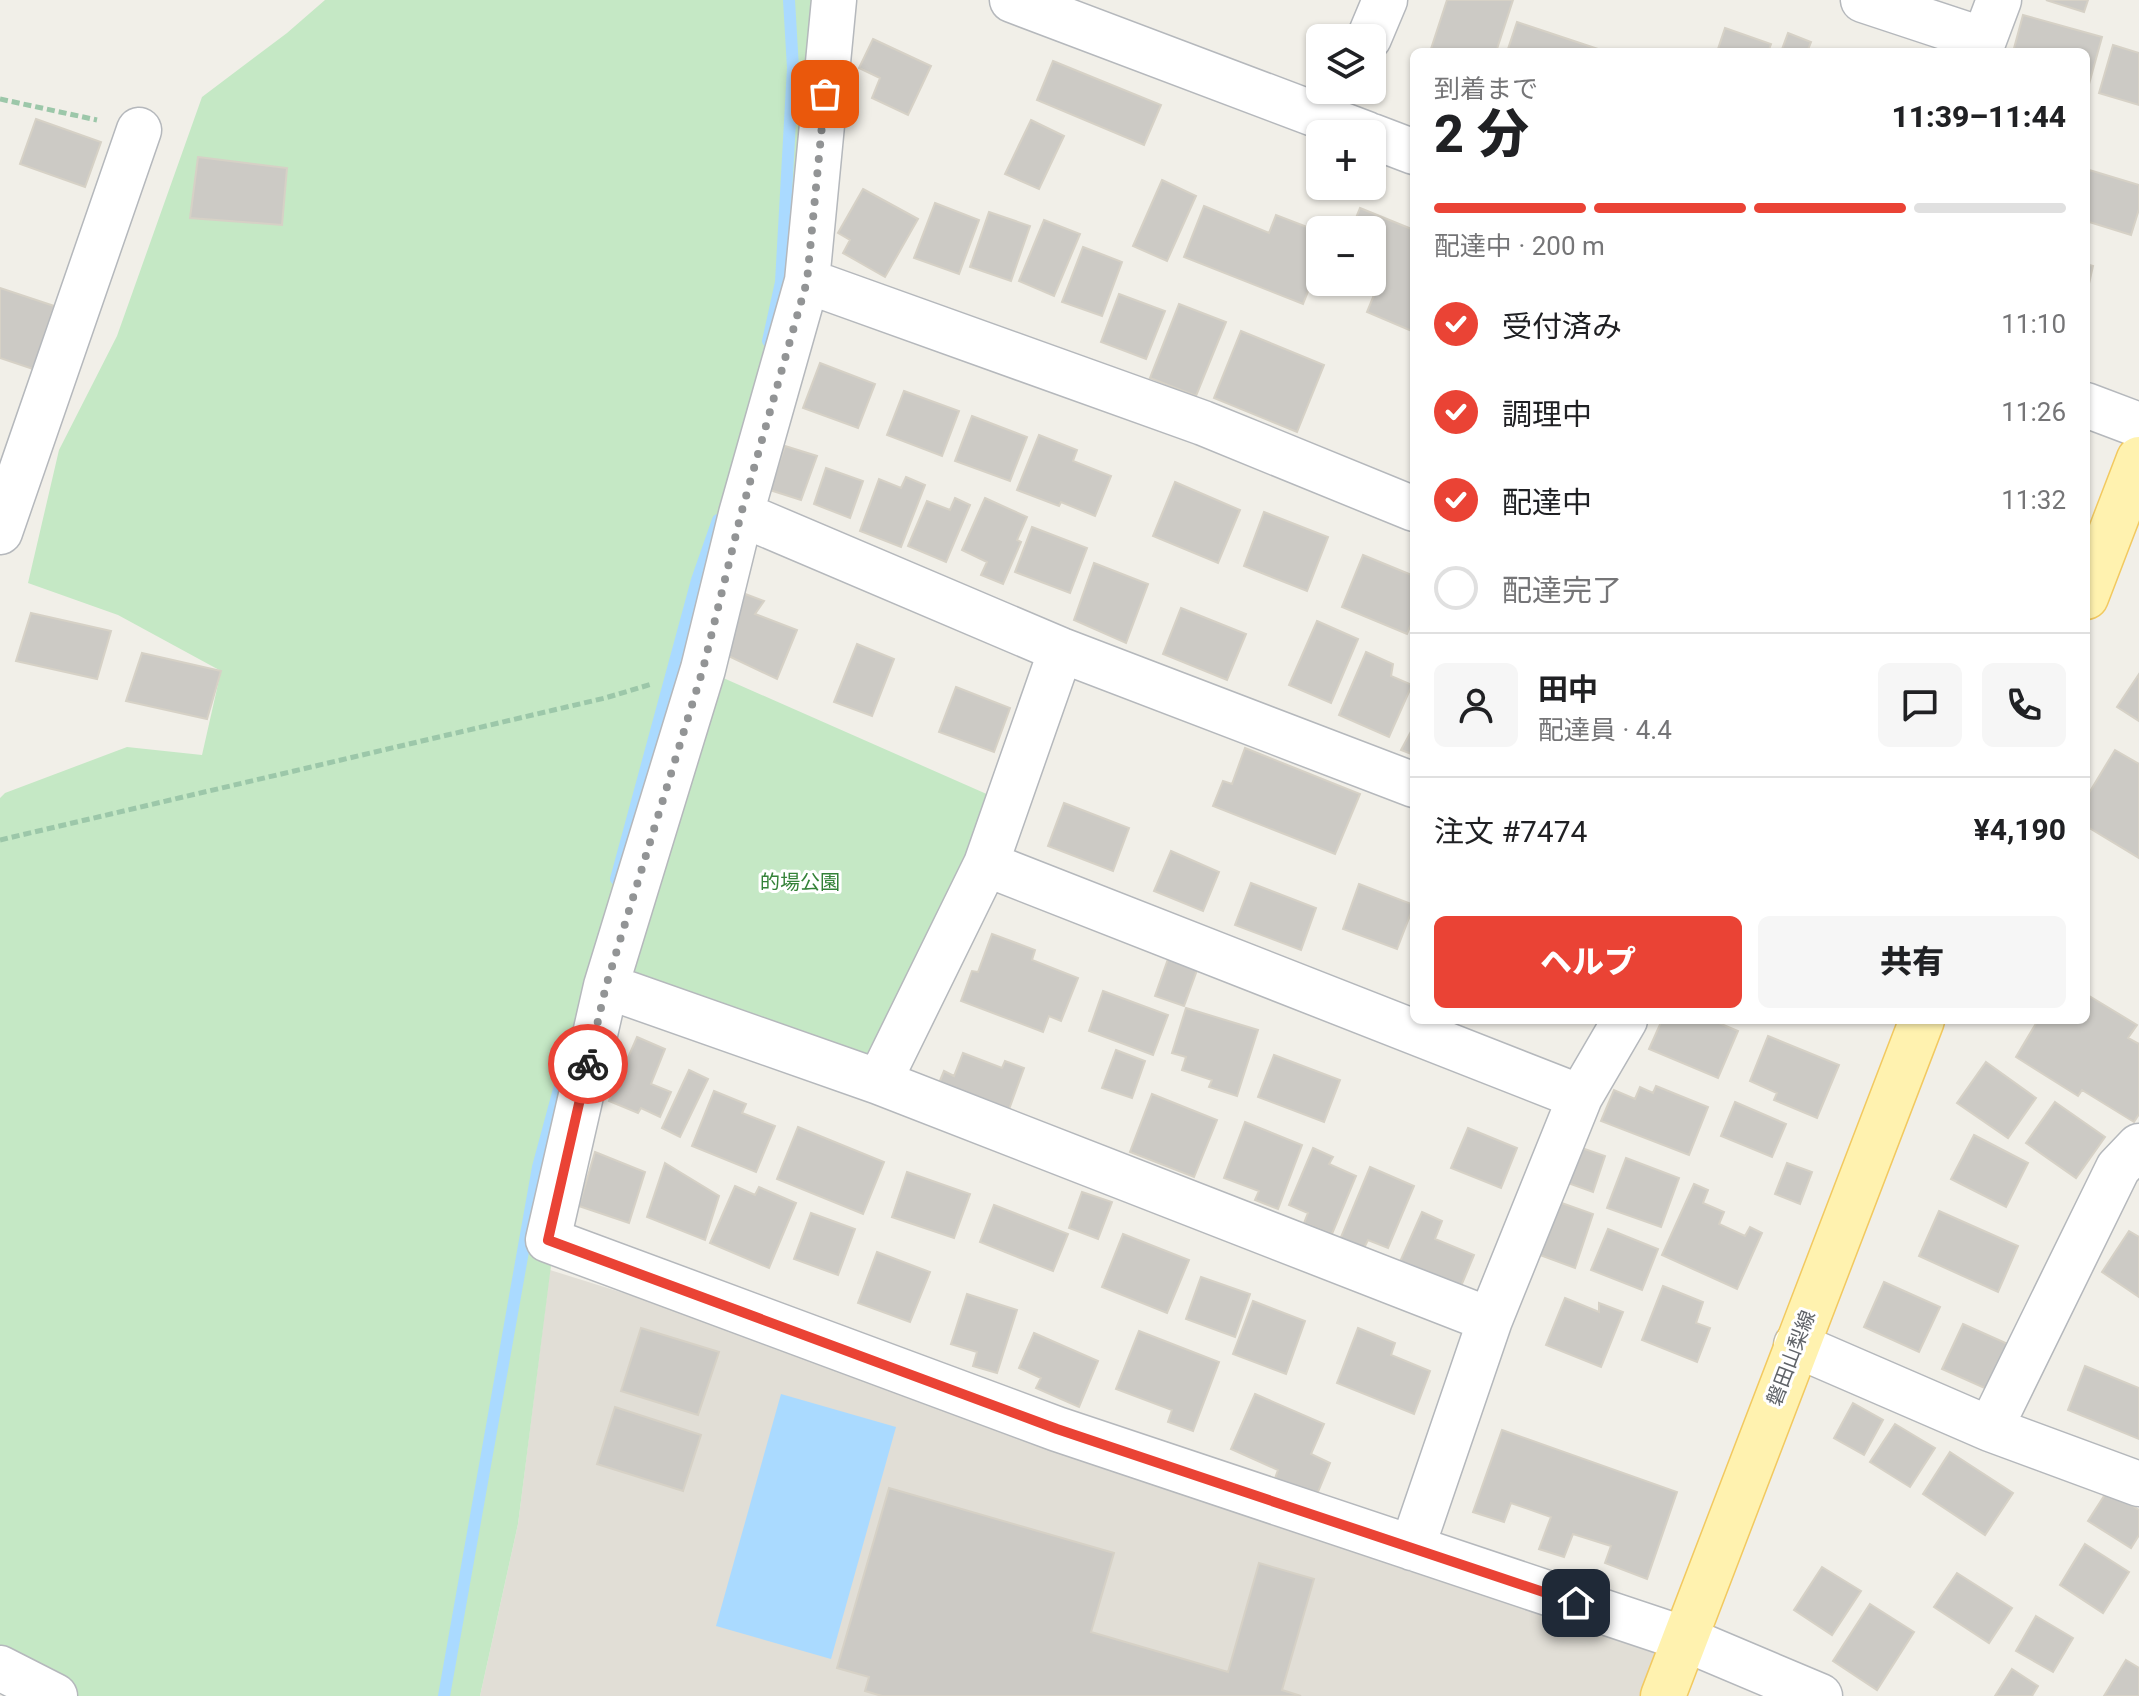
<!DOCTYPE html>
<html lang="ja">
<head>
<meta charset="utf-8">
<style>
	:root { --surface:#fff; --page:#f6f6f6; --text:#202124; --muted:#757577; --line:#e0e0e0; --accent:#ea4335 }
	body { margin:0; font-family:Roboto,"Noto Sans JP",sans-serif; background:var(--page); color:var(--text); height:100vh; display:flex; flex-direction:column; font-size:30px; white-space:nowrap }
	* { box-sizing:border-box; margin:0 }
	p { font-size:26px; color:var(--muted) }
	.icon { flex:none; width:44px; height:44px; fill:none; stroke:currentColor; stroke-width:2; stroke-linecap:round; stroke-linejoin:round }
	.map { position:relative; flex:1; overflow:hidden }
	.side { position:absolute; left:1410px; top:48px; width:680px; height:976px; display:flex; flex-direction:column; background:var(--surface); border-radius:12px; box-shadow:0 2px 6px #0004 }
	.side>* { flex:none }
	.buttons { position:absolute; left:1306px; top:24px; display:grid; gap:16px }
	.buttons a { display:grid; place-items:center; width:80px; height:80px; border-radius:12px; background:var(--surface); box-shadow:0 2px 6px #0004; font-size:40px }
	.pin { position:absolute; display:grid; place-items:center; width:68px; height:68px; color:#fff; margin:-34px; border-radius:16px; box-shadow:0 4px 12px #0006 }
	.courier { position:absolute; display:grid; place-items:center; width:80px; height:80px; margin:-40px; border:6px solid #ea4335; border-radius:50%; background:#fff; color:#222; box-shadow:0 2px 10px #0007 }
	.overview em { font-style:normal; font-weight:800 }
	.overview div { display:flex; flex-direction:column-reverse }
	.overview { display:flex; align-items:center; justify-content:space-between; height:136px; padding:0 24px }
	h1 { font-size:52px; font-weight:800; line-height:60px }
	.bar { display:grid; grid-template-columns:repeat(4,1fr); gap:12px 8px; align-content:center; height:96px; padding:0 24px }
	.bar i { height:10px; border-radius:6px; background:var(--line) }
	.bar .active { background:var(--accent) }
	.bar p { grid-column:span 4 }
	.line { display:flex; align-items:center; gap:20px; padding:0 24px; border-top:2px solid var(--line) }
	.line div { flex:1 }
	.round { display:grid; place-items:center; flex:none; width:84px; height:84px; border-radius:12px; background:var(--page) }
	ol { padding:0 24px; list-style:none }
	li { display:flex; align-items:center; gap:24px; height:88px }
	li p { margin-inline-start:auto }
	li .icon { padding:8px; border-radius:50%; background:var(--accent); color:#fff; stroke-width:4 }
	li:last-child { color:var(--muted) }
	li i { width:44px; height:44px; border:4px solid var(--line); border-radius:50% }
	.cta { display:flex; gap:16px; margin-top:auto; padding:16px 24px }
	.cta a { flex:1; height:92px; border-radius:12px; background:var(--accent); color:#fff; font-size:32px; font-weight:800; line-height:92px; text-align:center }
	.cta a+a { background:var(--page); color:var(--text) }
	.map>svg:first-child { display:block }
	.education { fill:#e1ded6 }
	.green { fill:#c5e8c5 }
	.water { fill:#aadaff }
	.lines { fill:none; stroke-linecap:round; stroke-linejoin:round }
	.stream { stroke:#aadaff; stroke-width:12 }
	.building { fill:#cccac5; stroke:#d6d1c6; stroke-width:2 }
	.minor-casing { stroke:#b5b8bc; stroke-width:47 }
	.major-casing { stroke:#f2c960; stroke-width:47 }
	.path { stroke:#9cc7a9; stroke-width:5; stroke-dasharray:8 4; stroke-linecap:butt }
	.minor { stroke:#fff; stroke-width:44 }
	.major { stroke:#fff2af; stroke-width:44 }
	.done { stroke:#929495; stroke-width:8; stroke-dasharray:0 14.4 }
	.route { stroke:#ea4335; stroke-width:10 }
	.labels { text-anchor:middle; dominant-baseline:central; stroke-width:6; stroke-linejoin:round; paint-order:stroke }
	.park-label { font-size:20px; fill:#348238; stroke:#fff }
	.street-label { font-size:20px; fill:#5f6368; stroke:#fff }
</style>
</head>
<body>
<div class="map">
<svg width="2139" height="1696" viewBox="0 0 2139 1696">
	<rect width="100%" height="100%" fill="#f1efe8"/>
	<path class="education" d="M550,1270L1057,1429L1685,1639L1663,1696H480L518,1524Z"/>
	<path class="green" d="M325,0H828L807,281L703,669L1007,803L879,1082L586,992L518,1524L480,1696H70L0,1658V798L5,793L127,747L202,755L221,671L118,615L28,583L59,450L117,336L202,97L287,33Z"/>
	<path class="water" d="M781,1394L896,1427L831,1659L716,1626Z"/>
	<g class="lines">
		<path class="stream" d="M768,341L781,282L793,68L789,0
			M616,879L697,580L718,520
			M444,1696L538,1167L569,1052"/>
	</g>
	<path class="building" d="M1447,0H1513L1496,52H1430Z
		M2046,0H2088L2084,12Z
		M2023,15L2102,37L2086,95V52H2013Z
		M1517,22L1607,52H1507Z
		M1725,28L1771,44L1768,52H1717Z
		M1788,33L1811,42L1807,52H1781Z
		M873,39L931,66L908,115L872,98L880,78L859,68Z
		M2113,45L2139,53V105L2099,93Z
		M1053,61L1161,105L1144,145L1037,100Z
		M36,119L101,142L85,187L20,164Z
		M1031,120L1064,136L1039,189L1005,174Z
		M198,157L287,168L282,225L190,218Z
		M2086,169L2139,185V209L2131,235L2086,221Z
		M1162,180L1196,196L1167,261L1133,246Z
		M863,189L918,219L885,277L843,253L850,240L838,233Z
		M935,203L979,220L959,274L914,258Z
		M1204,206L1269,233L1276,215L1320,232V261L1303,304L1184,257Z
		M1360,208L1414,230V332L1367,312L1376,290L1358,282H1372V230H1351Z
		M989,212L1030,226L1011,281L970,267Z
		M1044,220L1080,234L1054,296L1019,281Z
		M1083,247L1122,262L1102,316L1062,302Z
		M2086,264L2093,266L2086,297Z
		M0,288L54,306L33,369L0,358Z
		M1119,294L1165,311L1146,359L1101,342Z
		M1179,304L1226,322L1196,396L1150,378Z
		M1241,331L1324,365L1297,432L1214,398Z
		M820,363L875,384L858,428L803,408Z
		M904,391L959,411L942,456L887,435Z
		M972,416L1027,437L1010,481L955,461Z
		M1039,435L1077,450L1073,461L1111,476L1095,516L1061,502L1059,506L1017,490Z
		M785,446L817,456L801,500L770,490Z
		M826,468L863,481L850,518L814,504Z
		M906,477L925,485L901,547L860,531L879,479L901,488Z
		M1175,482L1240,510L1218,563L1153,536Z
		M955,498L970,505L946,562L908,546L927,501L950,510Z
		M985,498L1027,517L1017,540L1021,542L1003,584L981,575L987,562L962,550Z
		M1264,512L1328,537L1307,591L1244,566Z
		M1032,527L1087,548L1070,593L1015,572Z
		M1363,555L1414,576V617L1407,634L1342,607Z
		M1094,563L1148,584L1126,643L1074,620Z
		M740,592L764,601L755,614L797,630L777,679L720,652Z
		M1181,608L1246,634L1227,680L1163,654Z
		M31,613L111,631L97,679L16,661Z
		M1317,621L1358,639L1331,703L1289,685Z
		M857,644L894,659L872,716L834,702Z
		M1366,652L1393,664L1391,676L1412,685L1389,737L1339,715Z
		M142,653L221,671L207,719L126,701Z
		M2139,674V721L2117,707Z
		M956,687L1010,708L994,752L939,732Z
		M1414,726V755L1401,750Z
		M1245,748L1360,794L1335,854L1213,806L1223,781L1232,784Z
		M2115,750L2139,764V858L2086,826V798Z
		M1064,803L1129,828L1113,871L1048,846Z
		M1171,851L1219,872L1203,911L1154,891Z
		M1251,883L1316,908L1301,950L1235,925Z
		M1359,884L1414,905L1397,949L1343,929Z
		M992,934L1035,950L1032,960L1078,978L1061,1021L1049,1016L1043,1032L961,1001L972,971L978,972Z
		M1168,959L1197,970L1184,1006L1155,996Z
		M1103,991L1168,1015L1153,1055L1089,1031Z
		M2086,994L2137,1025L2128,1038L2139,1044V1114L2134,1122L2082,1090L2078,1096L2016,1057L2038,1020H2086Z
		M1186,1008L1258,1030L1237,1096L1209,1087L1212,1080L1182,1070L1186,1057L1172,1053Z
		M1662,1020H1712L1738,1031L1718,1078L1649,1049Z
		M1768,1036L1839,1065L1817,1118L1774,1100L1777,1093L1750,1081Z
		M637,1037L665,1049L651,1084L671,1092L660,1117L641,1108L638,1113L609,1101Z
		M1116,1050L1145,1061L1132,1098L1102,1088Z
		M963,1053L1002,1068L1005,1061L1024,1068L1007,1115L937,1088L944,1071L954,1076Z
		M1274,1055L1340,1080L1324,1122L1258,1097Z
		M1986,1062L2036,1098L2008,1138L1957,1103Z
		M689,1070L708,1079L680,1137L662,1128Z
		M1656,1086L1708,1107L1689,1155L1601,1121L1614,1090L1635,1099L1640,1087L1653,1093Z
		M714,1091L746,1104L742,1113L775,1126L756,1172L692,1146Z
		M1152,1094L1217,1120L1194,1177L1130,1152Z
		M1735,1102L1786,1124L1772,1157L1721,1136Z
		M2055,1102L2105,1137L2076,1178L2026,1143Z
		M1245,1122L1302,1145L1278,1209L1255,1200L1259,1191L1224,1178Z
		M798,1127L884,1162L863,1214L777,1179Z
		M1468,1128L1517,1148L1501,1188L1451,1168Z
		M1974,1135L2028,1163L2006,1207L1951,1179Z
		M1576,1146L1605,1156L1593,1192L1565,1182Z
		M1313,1148L1333,1157L1329,1164L1356,1176L1332,1234L1304,1223L1308,1213L1289,1205Z
		M595,1152L645,1172L629,1223L579,1206Z
		M1626,1158L1679,1178L1661,1227L1607,1208Z
		M665,1163L719,1196L705,1240L647,1217Z
		M1787,1163L1812,1172L1800,1204L1775,1194Z
		M1370,1167L1414,1186L1388,1248L1368,1240L1362,1252L1339,1242Z
		M907,1172L970,1194L954,1238L892,1217Z
		M1694,1184L1708,1190L1703,1203L1724,1212L1719,1224L1745,1236L1750,1227L1762,1233L1737,1289L1662,1255Z
		M735,1186L755,1195L759,1187L796,1203L769,1268L710,1243Z
		M1082,1192L1112,1202L1098,1239L1069,1228Z
		M1556,1201L1593,1214L1575,1268L1537,1254Z
		M994,1205L1068,1234L1053,1271L980,1242Z
		M1939,1211L2018,1246L1998,1292L1919,1256Z
		M1422,1212L1442,1221L1435,1239L1474,1255L1459,1291L1399,1264Z
		M811,1213L855,1229L838,1275L794,1259Z
		M1608,1229L1658,1249L1642,1290L1591,1270Z
		M2129,1231L2139,1237V1297L2102,1272Z
		M1123,1234L1189,1260L1167,1313L1102,1287Z
		M877,1252L930,1272L910,1322L858,1303Z
		M1201,1277L1250,1294L1235,1337L1186,1319Z
		M1884,1282L1940,1307L1919,1352L1864,1327Z
		M1663,1286L1703,1302L1696,1323L1710,1328L1697,1362L1642,1340Z
		M967,1294L1017,1310L997,1373L973,1366L977,1352L951,1344Z
		M1565,1298L1599,1312V1303L1623,1312L1601,1367L1546,1345Z
		M1253,1301L1305,1321L1286,1374L1233,1354Z
		M1963,1324L2019,1349L1998,1394L1942,1369Z
		M641,1328L719,1352L698,1415L621,1391Z
		M1358,1328L1395,1343L1391,1355L1430,1371L1414,1414L1337,1383Z
		M1139,1331L1219,1362L1193,1431L1168,1422L1172,1410L1116,1389Z
		M1034,1333L1098,1361L1079,1407L1036,1388L1041,1378L1019,1368Z
		M2085,1366L2139,1388V1439L2068,1410Z
		M1255,1394L1324,1424L1311,1454L1330,1463L1315,1499L1274,1481L1278,1470L1231,1449Z
		M1853,1403L1883,1420L1864,1455L1834,1438Z
		M615,1407L701,1435L683,1491L597,1464Z
		M1895,1424L1935,1448L1910,1487L1870,1462Z
		M1502,1430L1677,1492L1647,1579L1605,1563L1611,1546L1573,1534L1564,1557L1539,1549L1551,1517L1511,1503L1504,1522L1473,1512Z
		M1950,1452L2013,1493L1985,1535L1923,1494Z
		M889,1488L1114,1553L1091,1632L1228,1672L1259,1563L1314,1579L1282,1690L1301,1696H882L865,1691L869,1677L837,1668Z
		M2108,1490L2139,1510V1535L2131,1548L2088,1521Z
		M2085,1544L2129,1572L2103,1613L2060,1585Z
		M1822,1567L1861,1591L1832,1635L1794,1610Z
		M1957,1573L2012,1608L1989,1643L1934,1607Z
		M1870,1604L1914,1632L1877,1690L1833,1661Z
		M2036,1616L2073,1638L2053,1672L2016,1651Z
		M2126,1660L2139,1668V1696H2104Z
		M2012,1669L2038,1686L2032,1696H1995Z"/>
	<g class="lines">
		<defs>
			<path id="minor" d="M834,0L807,281L741,514L703,669L606,986L548,1240L1057,1429L1685,1639L1820,1696
				M1012,0L1367,134
				M1863,0L1984,40L1999,0
				M1369,38L1385,0
				M1372,136L1414,152
				M807,281L1203,423L1414,509
				M2086,405L2139,425
				M741,514L1061,650L1414,785
				M0,532L139,130
				M986,864L1580,1097
				M606,986L879,1082L1490,1320
				M879,1082L986,864L1061,650
				M1796,1345L1990,1429L2118,1168L2139,1146
				M1990,1429L2139,1484
				M1412,1548L1490,1320L1580,1097L1625,1020
				M0,1668L55,1696"/>
			<path id="major" d="M2086,597L2139,459
				M1663,1696L1922,1020"/>
		</defs>
		<use href="#minor" class="minor-casing"/>
		<use href="#major" class="major-casing"/>
		<path class="path" d="M0,99L97,120
			M0,840L605,698L652,684"/>
		<use href="#minor" class="minor"/>
		<use href="#major" class="major"/>
	</g>
	<g class="lines">
		<path class="done" d="M588,1064L606,986L703,669L741,514L807,281L825,94"/>
		<path class="route" d="M588,1064L548,1240L1057,1429L1576,1603"/>
	</g>
	<g class="labels">
		<g class="park-label">
			<text x="800" y="882">的場公園</text>
		</g>
		<g class="street-label">
			<text transform="translate(1791 1358) rotate(-69)">磐田山梨線</text>
		</g>
	</g>
</svg>
<div class="buttons">
<a><svg class="icon" aria-label="layers" viewBox="0 0 24 24"><path d="M12 4l9 5-9 5-9-5zM3 14l9 5 9-5"/></svg></a>
<a>+</a>
<a>−</a>
</div>
<div class="pin" style="left:825px;top:94px;background:#ea580c"><svg class="icon" aria-label="bag" viewBox="0 0 24 24"><path d="M5 8h14l-1 12H6zM9 8a3 3 0 0 1 6 0"/></svg></div>
<div class="pin" style="left:1576px;top:1603px;background:#1f2937"><svg class="icon" aria-label="home" viewBox="0 0 24 24"><path d="M3 11l9-7 9 7M6 9v11h12V9"/></svg></div>
<div class="courier" style="left:588px;top:1064px"><svg class="icon" aria-label="bike" viewBox="0 0 24 24"><circle cx="6" cy="16" r="4"/><circle cx="18" cy="16" r="4"/><path d="M6 16l4-8h5l3 8M10 8l3 8H6M13 5h3"/></svg></div>
<section class="side">
<div class="overview"><div><h1>2 分</h1><p>到着まで</p></div><em>11:39–11:44</em></div>
<div class="bar"><i class="active"></i><i class="active"></i><i class="active"></i><i></i><p>配達中 · 200 m</p></div>
<ol>
<li><svg class="icon" aria-label="check" viewBox="0 0 24 24"><path d="M5 12l5 5 9-10"/></svg>受付済み<p>11:10</p></li>
<li><svg class="icon" aria-label="check" viewBox="0 0 24 24"><path d="M5 12l5 5 9-10"/></svg>調理中<p>11:26</p></li>
<li><svg class="icon" aria-label="check" viewBox="0 0 24 24"><path d="M5 12l5 5 9-10"/></svg>配達中<p>11:32</p></li>
<li><i></i>配達完了</li>
</ol>
<div class="line" style="height:144px"><a class="round"><svg class="icon" aria-label="person" viewBox="0 0 24 24"><circle cx="12" cy="8" r="4"/><path d="M4 21q1-7 8-7t8 7"/></svg></a><div><b>田中</b><p>配達員 · 4.4</p></div><a class="round"><svg class="icon" aria-label="chat" viewBox="0 0 24 24"><path d="M4 5h16v11H9l-5 4z"/></svg></a><a class="round"><svg class="icon" aria-label="phone" viewBox="0 0 24 24"><path d="M5 4h4l2 5-3 2q2 4 5 5l2-3 5 2v4C11 20 4 13 5 4z"/></svg></a></div>
<div class="line" style="height:104px"><div>注文 #7474</div><b>¥4,190</b></div>
<div class="cta"><a>ヘルプ</a><a>共有</a></div>
</section>
</div>
</body>
</html>
